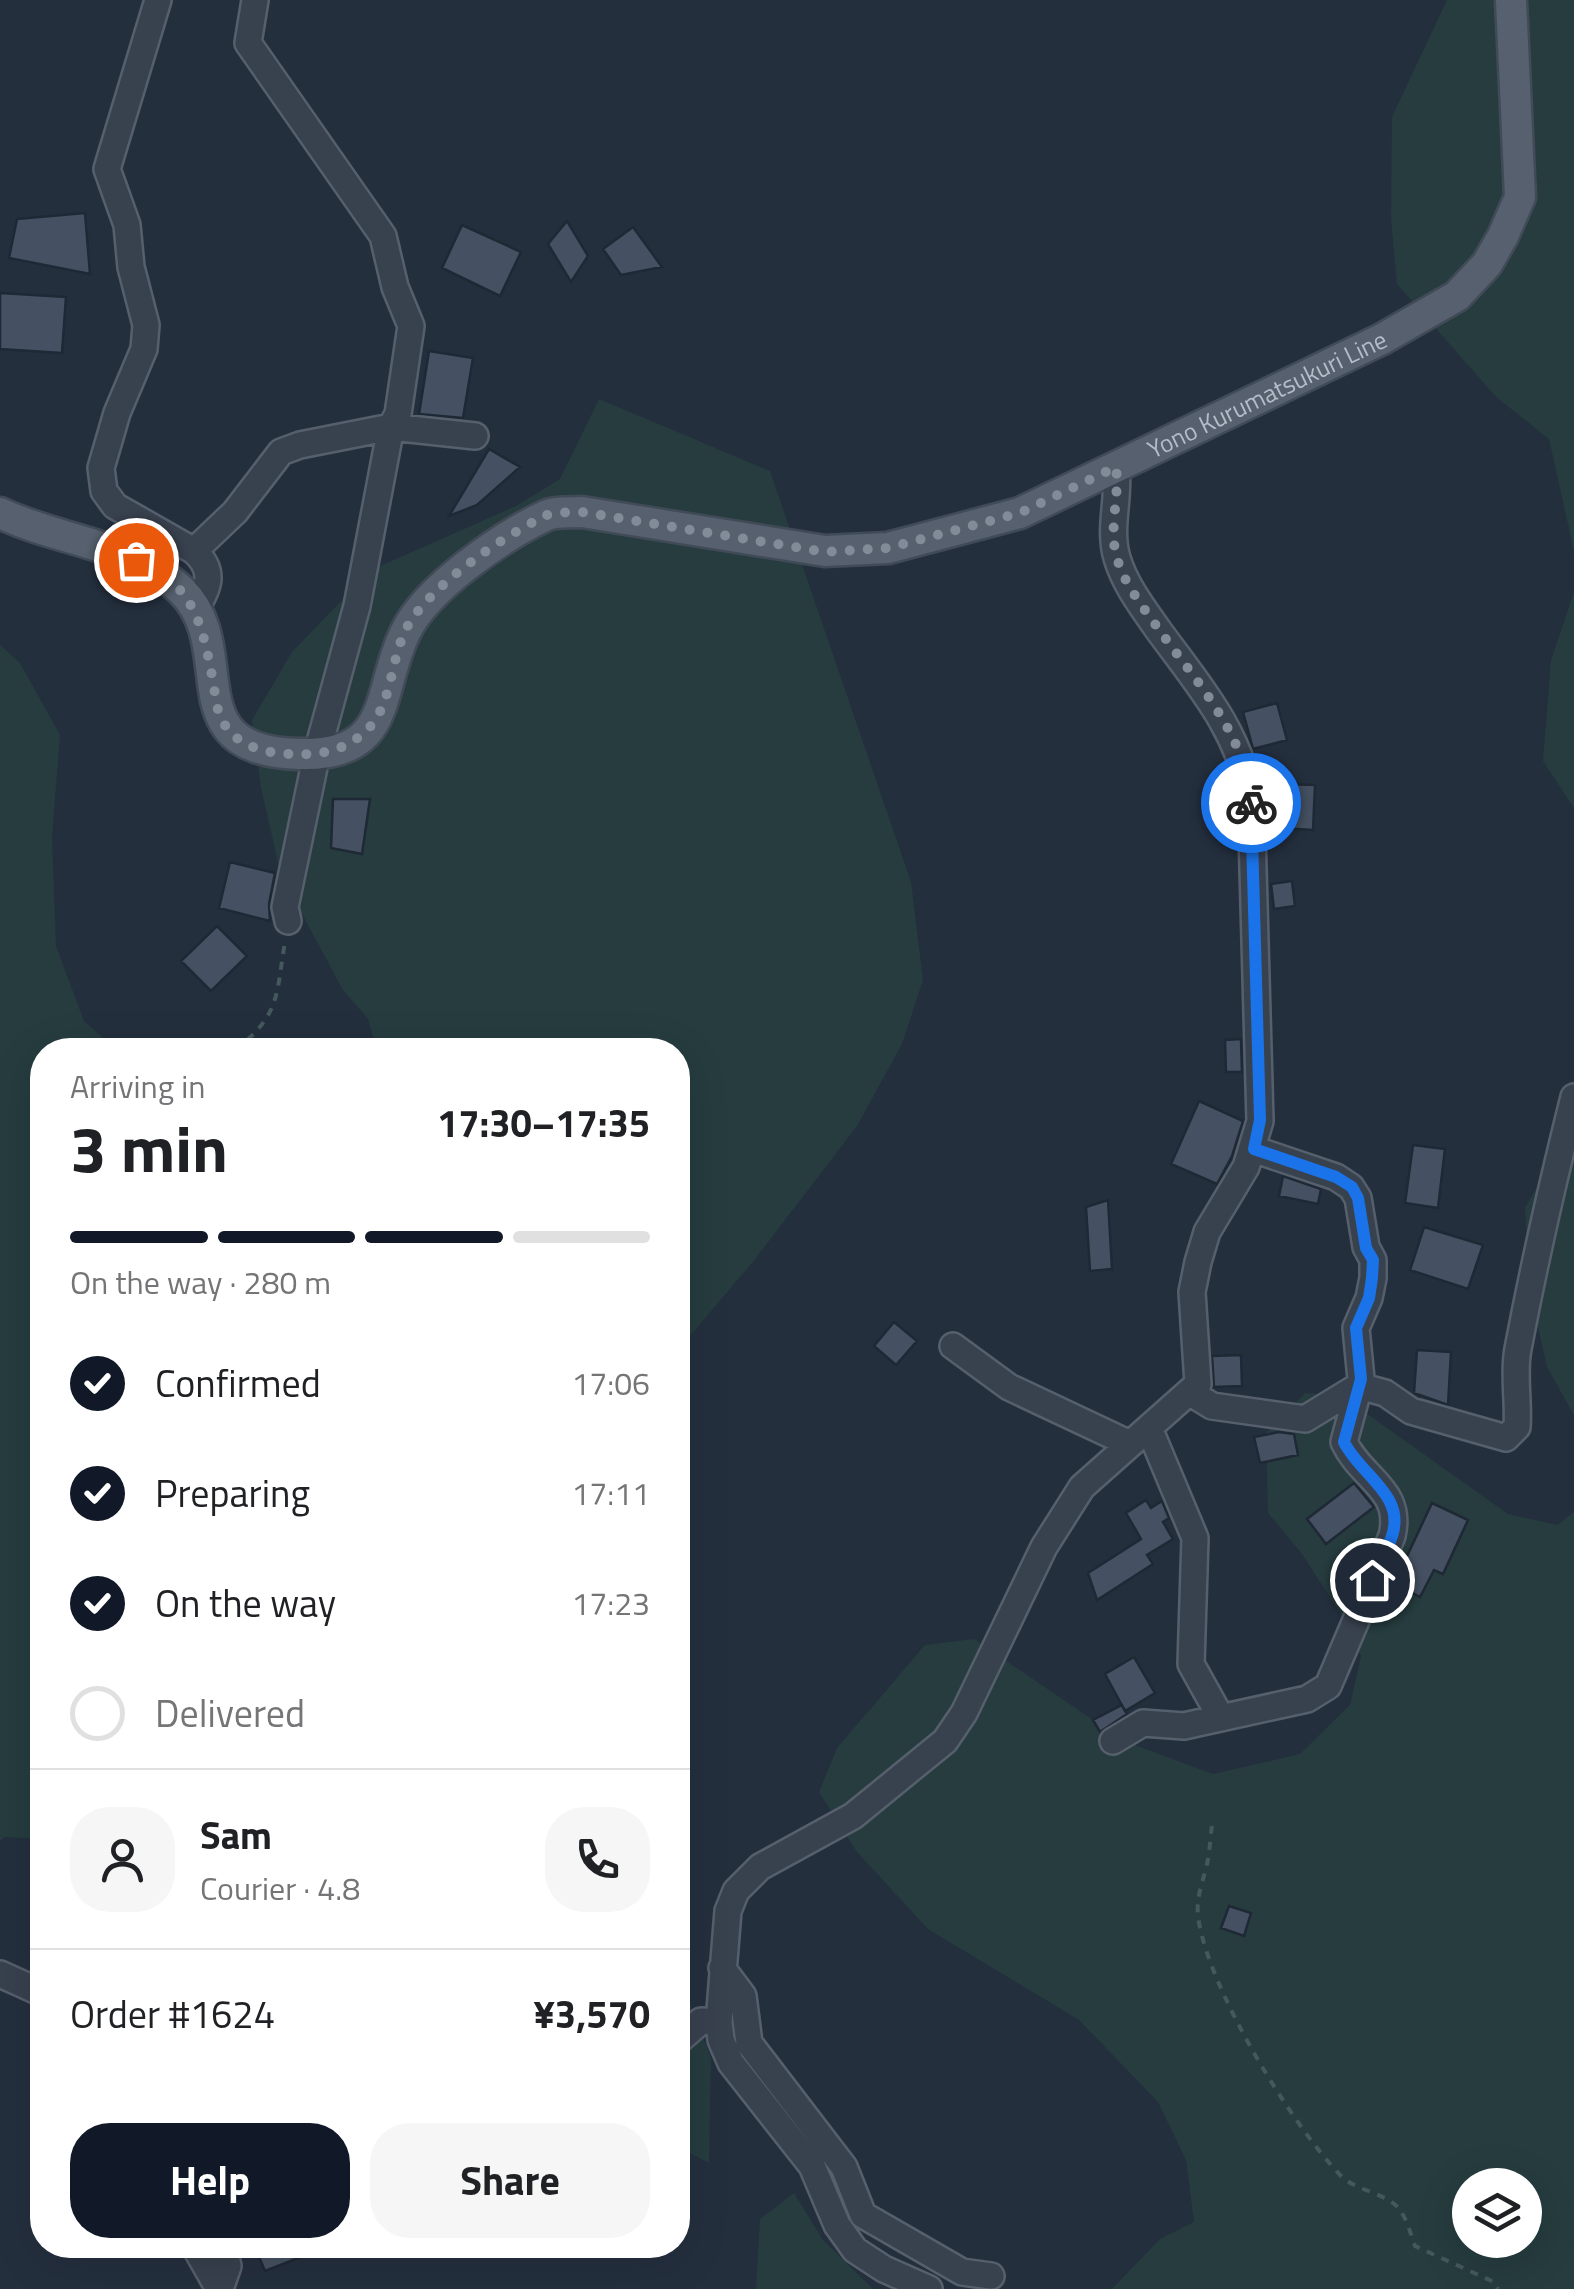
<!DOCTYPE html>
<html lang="en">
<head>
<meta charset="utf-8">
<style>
	:root { --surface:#fff; --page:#f6f6f6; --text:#202124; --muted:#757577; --line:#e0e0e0; --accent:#111827 }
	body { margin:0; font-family:"Titillium Web",sans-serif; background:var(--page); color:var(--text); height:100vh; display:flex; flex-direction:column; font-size:38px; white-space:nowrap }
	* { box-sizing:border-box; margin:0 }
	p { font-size:32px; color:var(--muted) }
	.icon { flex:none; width:55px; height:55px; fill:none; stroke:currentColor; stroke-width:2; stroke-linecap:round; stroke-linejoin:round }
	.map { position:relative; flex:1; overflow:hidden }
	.panel { position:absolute; left:30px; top:1038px; width:660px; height:1220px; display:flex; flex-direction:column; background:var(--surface); border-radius:40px; box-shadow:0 10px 40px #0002 }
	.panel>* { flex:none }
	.fabs { position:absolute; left:1452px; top:2168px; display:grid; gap:20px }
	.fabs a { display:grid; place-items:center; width:90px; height:90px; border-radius:50%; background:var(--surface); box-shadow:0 10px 40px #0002; font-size:50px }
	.pin { position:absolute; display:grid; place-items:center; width:85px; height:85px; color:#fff; margin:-42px; border:5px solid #fff; border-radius:50%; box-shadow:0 2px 10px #0007 }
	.courier { position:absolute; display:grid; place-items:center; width:100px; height:100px; margin:-50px; border:8px solid #1a73e8; border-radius:50%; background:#fff; color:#222; box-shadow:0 2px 12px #0007 }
	.overview em { font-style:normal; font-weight:700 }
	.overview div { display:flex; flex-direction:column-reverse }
	.overview { display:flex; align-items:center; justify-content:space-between; height:170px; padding:0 40px }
	h1 { font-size:65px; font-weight:700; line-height:75px }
	.bar { display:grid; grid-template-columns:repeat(4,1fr); gap:15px 10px; align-content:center; height:120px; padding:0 40px }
	.bar i { height:12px; border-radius:8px; background:var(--line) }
	.bar .on { background:var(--accent) }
	.bar p { grid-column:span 4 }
	.line { display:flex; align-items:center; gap:25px; padding:0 40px; border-top:2px solid var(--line) }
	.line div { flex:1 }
	.round { display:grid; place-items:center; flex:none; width:105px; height:105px; border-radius:40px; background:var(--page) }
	ol { padding:0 40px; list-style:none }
	li { display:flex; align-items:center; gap:30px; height:110px }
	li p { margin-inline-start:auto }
	li .icon { padding:10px; border-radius:50%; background:var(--accent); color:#fff; stroke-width:4 }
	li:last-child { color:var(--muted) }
	li i { width:55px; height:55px; border:5px solid var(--line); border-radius:50% }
	.cta { display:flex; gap:20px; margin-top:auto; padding:20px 40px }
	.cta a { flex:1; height:115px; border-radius:40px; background:var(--accent); color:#fff; font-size:40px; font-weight:700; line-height:115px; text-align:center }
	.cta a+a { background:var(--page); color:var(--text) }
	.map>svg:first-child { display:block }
	.green { fill:#263c3f; fill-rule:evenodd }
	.building { fill:#455162; stroke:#1f2835; stroke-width:2.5 }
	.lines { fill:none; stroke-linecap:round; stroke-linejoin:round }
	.minor-casing { stroke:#565f6c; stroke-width:30 }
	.major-casing { stroke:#414a57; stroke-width:35 }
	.path { stroke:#44595c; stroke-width:4; stroke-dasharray:8 8; stroke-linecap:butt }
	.minor { stroke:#38414e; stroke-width:25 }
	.major { stroke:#56606e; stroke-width:30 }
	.done { stroke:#828b98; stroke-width:10; stroke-dasharray:0 18 }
	.route { stroke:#1a73e8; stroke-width:12 }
	.labels { text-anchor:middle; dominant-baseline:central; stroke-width:9; stroke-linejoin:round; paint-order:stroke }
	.street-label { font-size:25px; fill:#b4bcc9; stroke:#1d2633 }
</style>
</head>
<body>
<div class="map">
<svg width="1574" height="2289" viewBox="0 0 1574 2289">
	<rect width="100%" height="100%" fill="#242f3e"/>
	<path class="green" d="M1447,0H1574V551L1549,439L1495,396L1397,284L1391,218L1392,117Z
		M599,399L770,471L911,882L923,980L902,1044L857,1126L752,1263L678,1350V1050H377L368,1019L343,990L281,875L261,788L252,720L292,652L371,570L516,506L560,479Z
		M1574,592V808L1543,761L1551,660Z
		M0,645L20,663L60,735L52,837L56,946L84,1021L117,1050H42V1839L5,1837L0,1841Z
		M1574,1122V1415L1547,1367L1529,1287L1525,1208Z
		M1305,1393L1342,1396L1508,1514L1557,1525L1574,1512V2289H1112L1160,2239L1194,2222L1186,2160L1158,2102L1079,2020L928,1929L857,1852L819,1792L837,1748L925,1645L974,1639L1124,1741L1213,1774L1300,1754L1350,1705L1361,1656L1340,1613L1302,1554L1268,1513L1266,1433ZM1470,2185H1525V2240H1470Z
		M678,1973L711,2058L709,2163L678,2147Z
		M794,2193L823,2240L873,2289H756L760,2219Z"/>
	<path class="building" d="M85,213L90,274L9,258L17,219Z
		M567,221L588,256L571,282L548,244Z
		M462,225L521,252L500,296L442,268Z
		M633,227L662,267L621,275L603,249Z
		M0,293L66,297L62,353L0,349Z
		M429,351L473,358L463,418L419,414Z
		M489,449L520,467L477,505L449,516Z
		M1277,703L1287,740L1253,749L1243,712Z
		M1284,784L1315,785L1313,830L1281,828Z
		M333,799H370L362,854L331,848Z
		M230,862L275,873L269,904L270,921L219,908Z
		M1292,881L1295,906L1274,909L1271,884Z
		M217,926L247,956L211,991L181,961Z
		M1241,1039L1242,1072H1226L1225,1040Z
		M1199,1101L1243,1121L1232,1156L1217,1184L1171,1164Z
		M1413,1145L1445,1149L1438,1208L1405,1203Z
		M1283,1176L1321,1189L1318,1204L1279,1196Z
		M1108,1200L1112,1269L1090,1271L1086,1207Z
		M1424,1227L1483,1245L1468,1289L1410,1270Z
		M894,1322L917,1341L896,1365L874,1346Z
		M1417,1350L1451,1352L1448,1405L1414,1393Z
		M1241,1355L1242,1386L1214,1387L1212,1356Z
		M1279,1432L1294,1434L1298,1455L1260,1463L1254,1437Z
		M1354,1483L1374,1507L1326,1544L1307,1519Z
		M1146,1500L1151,1508L1162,1501L1169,1518L1163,1522L1173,1539L1147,1555L1153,1564L1097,1600L1088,1573L1141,1539L1126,1513Z
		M1432,1503L1468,1520L1443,1574L1434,1570L1420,1597L1390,1581L1402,1555L1407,1556Z
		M1134,1657L1155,1693L1125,1711L1105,1674Z
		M1122,1705L1127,1714L1100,1732L1093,1720Z
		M1229,1906L1251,1913L1244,1936L1221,1928Z
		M254,2245H329V2246L265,2271Z"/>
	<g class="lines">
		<defs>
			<path id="minor" d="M158,0L107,169L127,225L131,267L146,325L144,349L117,413L101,468L104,491L115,506L194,551C216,571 209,588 194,611
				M255,0L248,43L383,236L395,287L411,326L398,414L391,427L357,606L317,753L285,907L288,921
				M194,551L235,512L281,452L300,445L391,427L475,436
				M953,1346L1009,1387L1130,1444
				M1191,1393L1212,1406L1305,1419L1359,1386L1385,1393L1411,1411L1506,1438L1517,1427C1519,1402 1513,1373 1518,1349C1534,1264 1553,1181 1574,1097
				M1149,1428L1195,1538L1191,1664L1221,1718
				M1113,1741L1143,1723L1184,1726L1307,1699L1328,1686L1392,1536C1403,1489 1362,1480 1344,1442L1361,1379L1356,1328L1369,1298L1373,1278V1260L1366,1247L1358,1198L1351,1187L1336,1177L1253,1149
				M722,1968L743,1996L749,2043L844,2167L863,2215L962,2272L991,2276
				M0,1974L42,1993
				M678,2041L701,2021L719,2022
				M194,2245L219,2289
				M220,2289L228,2266L223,2245
				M929,2289L884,2269L855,2250L837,2225L812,2166L731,2063L721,2040L719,2022L728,1911L736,1891L760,1867L853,1816L945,1741L964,1713L1044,1547L1082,1487L1198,1384L1192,1292L1198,1262L1207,1232L1246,1167L1260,1121L1251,797C1237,728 1200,687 1159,631C1143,608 1125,585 1117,558C1108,528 1120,498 1116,467"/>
			<g id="major">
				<path id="s1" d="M0,513C58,541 133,544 181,590C242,649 170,751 299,754C395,757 376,690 406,631C427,588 501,537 545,516C555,511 571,513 582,512L825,551L888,548L1020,513L1382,339L1457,296L1487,264L1503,236L1520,197L1511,0"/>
			</g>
		</defs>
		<use href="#minor" class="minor-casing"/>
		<use href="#major" class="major-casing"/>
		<path class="path" d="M235,1050C281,1015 276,994 285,942
			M1212,1826C1210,1838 1210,1852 1207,1864C1203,1882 1196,1896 1198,1916C1207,1987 1291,2124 1341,2176C1356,2191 1388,2193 1400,2210C1407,2220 1411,2235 1415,2246L1494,2282L1498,2289
			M678,1994L685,2003"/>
		<use href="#minor" class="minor"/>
		<use href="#major" class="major"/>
	</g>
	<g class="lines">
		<path class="done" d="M136,560C195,585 202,624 213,681C215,692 216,708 221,718C234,746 264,753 291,754C315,755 336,753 356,739C393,715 388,668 405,631C426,588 502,537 545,516C555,511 571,513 582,512L825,552L888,548L1020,513L1116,467C1120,498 1108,528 1117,558C1124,583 1140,603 1155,624C1193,678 1247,734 1251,803"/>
		<path class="route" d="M1251,803L1260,1120L1254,1149L1336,1177L1352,1187L1358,1198L1366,1248L1373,1260L1372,1278L1369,1298L1356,1328L1361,1379L1344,1442C1360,1475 1406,1495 1392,1536C1387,1551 1378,1565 1372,1580"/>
	</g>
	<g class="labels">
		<g class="street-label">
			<text stroke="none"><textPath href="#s1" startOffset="1548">Yono Kurumatsukuri Line</textPath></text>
		</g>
	</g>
</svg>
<div class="fabs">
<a><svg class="icon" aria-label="layers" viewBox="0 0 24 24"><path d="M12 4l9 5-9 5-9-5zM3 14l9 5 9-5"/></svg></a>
</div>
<div class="pin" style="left:136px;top:560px;background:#ea580c"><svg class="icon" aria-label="bag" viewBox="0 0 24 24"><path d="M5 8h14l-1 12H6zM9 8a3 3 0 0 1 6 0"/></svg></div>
<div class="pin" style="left:1372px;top:1580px;background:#1f2937"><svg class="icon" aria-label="home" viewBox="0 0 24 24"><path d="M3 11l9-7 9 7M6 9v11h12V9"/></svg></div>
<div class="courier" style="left:1251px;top:803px"><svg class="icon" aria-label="bike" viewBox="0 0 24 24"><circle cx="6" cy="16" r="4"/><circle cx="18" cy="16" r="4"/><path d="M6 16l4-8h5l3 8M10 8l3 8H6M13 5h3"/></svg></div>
<section class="panel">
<div class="overview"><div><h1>3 min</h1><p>Arriving in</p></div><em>17:30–17:35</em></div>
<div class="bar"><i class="on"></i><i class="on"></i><i class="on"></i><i></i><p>On the way · 280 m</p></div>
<ol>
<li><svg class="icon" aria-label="check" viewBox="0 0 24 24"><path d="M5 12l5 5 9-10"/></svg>Confirmed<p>17:06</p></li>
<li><svg class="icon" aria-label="check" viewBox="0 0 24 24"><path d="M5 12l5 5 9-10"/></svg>Preparing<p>17:11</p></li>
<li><svg class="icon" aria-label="check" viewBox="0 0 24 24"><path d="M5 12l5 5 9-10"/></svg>On the way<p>17:23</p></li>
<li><i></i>Delivered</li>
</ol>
<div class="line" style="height:180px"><a class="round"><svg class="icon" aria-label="person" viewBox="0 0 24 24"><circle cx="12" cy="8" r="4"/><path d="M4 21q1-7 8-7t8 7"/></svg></a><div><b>Sam</b><p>Courier · 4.8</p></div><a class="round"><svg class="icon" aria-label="phone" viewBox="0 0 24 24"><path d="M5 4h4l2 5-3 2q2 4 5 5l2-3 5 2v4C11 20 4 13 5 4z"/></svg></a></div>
<div class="line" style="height:130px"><div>Order #1624</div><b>¥3,570</b></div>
<div class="cta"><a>Help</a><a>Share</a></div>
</section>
</div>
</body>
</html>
